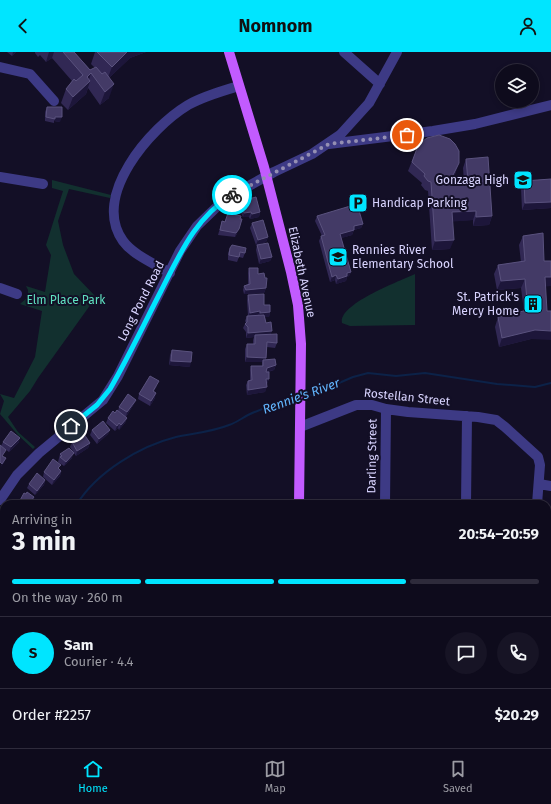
<!DOCTYPE html>
<html lang="en">
<head>
<meta charset="utf-8">
<style>
	:root { --surface:#0e0b1c; --page:#171425; --text:#f1f3f6; --muted:#9b9ba3; --line:#2e2b3b; --accent:#00e5ff }
	body { margin:0; font-family:"Fira Sans",sans-serif; background:var(--page); color:var(--text); height:100vh; display:flex; flex-direction:column; font-size:15px; white-space:nowrap }
	* { box-sizing:border-box; margin:0 }
	p { font-size:13px; color:var(--muted) }
	.icon { flex:none; width:22px; height:22px; fill:none; stroke:currentColor; stroke-width:2; stroke-linecap:round; stroke-linejoin:round }
	.map { position:relative; flex:1; overflow:hidden }
	.details { position:absolute; left:0px; top:448px; width:551px; height:248px; display:flex; flex-direction:column; background:var(--surface); border-radius:12px 12px 0 0; box-shadow:0 2px 6px #0003,0 0 0 1px var(--line) }
	.details>* { flex:none }
	.controls { position:absolute; left:495px; top:12px; display:grid; gap:8px }
	.controls a { display:grid; place-items:center; width:44px; height:44px; border-radius:50%; background:var(--surface); box-shadow:0 2px 6px #0003,0 0 0 1px var(--line); font-size:20px }
	.pin { position:absolute; display:grid; place-items:center; width:34px; height:34px; color:#fff; margin:-17px; border:2px solid #fff; border-radius:50%; box-shadow:0 1px 4px #0007 }
	.courier { position:absolute; display:grid; place-items:center; width:40px; height:40px; margin:-20px; border:3px solid #00e5ff; border-radius:50%; background:#fff; color:#222; box-shadow:0 1px 5px #0007 }
	.summary em { font-style:normal; font-weight:700 }
	.summary div { display:flex; flex-direction:column-reverse }
	.summary { display:flex; align-items:center; justify-content:space-between; height:68px; padding:0 12px }
	h1 { font-size:26px; font-weight:700; line-height:30px }
	.bar { display:grid; grid-template-columns:repeat(4,1fr); gap:6px 4px; align-content:center; height:48px; padding:0 12px }
	.bar i { height:5px; border-radius:3px; background:var(--line) }
	.bar .selected { background:var(--accent) }
	.bar p { grid-column:span 4 }
	.line { display:flex; align-items:center; gap:10px; padding:0 12px; border-top:1px solid var(--line) }
	.line div { flex:1 }
	.round { display:grid; place-items:center; flex:none; width:42px; height:42px; border-radius:21px; background:var(--page) }
	header { display:flex; justify-content:space-between; align-items:center; height:52px; padding:0 12px; background:var(--accent); color:#111; font-size:18px; font-weight:700 }
	.menu { display:flex; justify-content:space-around; align-items:center; height:56px; border-top:1px solid var(--line); background:var(--surface); font-size:11px; color:var(--muted) }
	.menu a { display:grid; justify-items:center; gap:2px }
	.menu .selected { color:var(--accent) }
	.map>svg:first-child { display:block }
	.green { fill:#12302f }
	.lines { fill:none; stroke-linecap:round; stroke-linejoin:round }
	.stream { stroke:#0c2248; stroke-width:2 }
	.minor { stroke:#3d3a85; stroke-width:10 }
	.major { stroke:#c25bff; stroke-width:10 }
	.wall { fill:#312854 }
	.shaded-wall { fill:#1d163a }
	.building { fill:#433a66; stroke:#5a527e }
	.done { stroke:#948fb3; stroke-width:4; stroke-dasharray:0 7.2 }
	.route { stroke:#00e5ff; stroke-width:5 }
	.labels { text-anchor:middle; dominant-baseline:central; stroke-width:4; stroke-linejoin:round; paint-order:stroke }
	.poi-label { font-size:12px; fill:#d9d4ff; stroke:#130f26; text-anchor:end }
	.street-label { font-size:12px; fill:#d9d4ff; stroke:#130f26 }
	.park-label { font-size:12px; fill:#5fe0c0; stroke:#130f26 }
	.water-label { font-size:13px; font-style:italic; fill:#62b6ff; stroke:#130f26 }
</style>
</head>
<body>
<header><svg class="icon" aria-label="back" viewBox="0 0 24 24"><path d="M15 5l-7 7 7 7"/></svg>Nomnom<svg class="icon" aria-label="person" viewBox="0 0 24 24"><circle cx="12" cy="8" r="4"/><path d="M4 21q1-7 8-7t8 7"/></svg></header>
<div class="map">
<svg width="551" height="696" viewBox="0 0 551 696">
	<rect width="100%" height="100%" fill="#130f26"/>
	<path class="green" d="M52,128L111,143L110,146L69,137L58,169L63,193L74,222L96,245L38,326L30,339L8,365L18,380L35,395L33,397L18,383L0,362L4,349L0,342L14,346L35,305L42,259L20,252L28,245V238L26,234L45,240L51,203L46,193L63,139L52,136Z
		M415,222V273L350,274L342,271C338,252 400,229 415,222Z
		M549,484L551,485V529L547,526Z
		M4,558V651L0,649V562Z
		M66,692H133V696H71Z
		M412,692H498L503,696H412Z"/>
	<g class="lines">
		<path class="stream" d="M304,346L353,325L368,321L396,324L425,321L497,332L535,335L551,331
			M77,452C97,420 140,394 176,385C194,381 212,380 229,373C236,371 242,366 248,363C263,356 281,350 298,347
			M0,590L4,589"/>
		<path class="minor" d="M344,0L380,32
			M0,15L30,22L54,49
			M329,92L433,79L475,72L551,53
			M0,125L43,132
			M170,221C155,212 133,203 123,189C91,144 150,76 188,53C204,44 222,39 239,34
			M0,236L17,242
			M300,375L356,353H372L386,357L408,360L478,365L496,368L505,375L538,405L540,413L537,452
			M539,432L551,434
			M0,448L17,423L39,401L103,348L118,324L180,199L197,174L225,147L274,120L312,102L340,83L369,51L397,0
			M385,452L386,357
			M466,452L467,364
			M0,474L4,477
			M547,534L551,536
			M547,673L551,679
			M189,692V696"/>
		<path class="major" d="M229,0L264,115L291,220L298,253L301,292L299,452
			M296,696V692"/>
	</g>
	<path class="wall" d="M7,0H16L12,4Z
		M35,0H74L90,18L95,16L91,12L95,0H146L130,6L109,26V46L100,53L88,36L86,42L68,58L61,51L66,37L72,29L52,6L46,10L40,3L38,5L35,1Z
		M47,55L60,70L54,69V71L45,69V60Z
		M416,99L456,120L451,130L464,129L463,116L466,107L492,164L489,173L473,174V168L452,169L450,197L432,198L428,139L425,138L421,133L422,131L408,119Z
		M551,127V156L522,158L521,136L524,129Z
		M238,152L260,160L259,165L250,167L249,165H243L241,161L238,162L237,157Z
		M228,161L237,182L235,185L218,183L222,169L225,170Z
		M317,164L363,172L361,176L354,178L352,183L341,186L351,220L349,224L347,225L346,229L336,232L335,228L330,230L319,189L321,184H322L315,169Z
		M252,171L268,185L266,190L256,193L250,176Z
		M523,184L544,209H551V234H546L531,287L499,295L495,275L498,265L524,259L521,236L497,238L494,222L498,213L521,210L519,193Z
		M257,193L272,205L270,209L259,212L256,198Z
		M230,196L245,201L243,206L239,205L237,210L228,208V201Z
		M249,216L258,222L266,236L264,241L244,242L243,238L244,234L248,232V221Z
		M248,243L264,253L270,260L269,265H265L266,271L271,282L277,291L275,296L267,295L266,308L276,313L274,318L268,320L269,327L267,332L265,340L247,343L246,333L248,329L250,328V318L251,314H262V310H245V297L247,292H253V288L254,285L246,286V280L243,276L245,272L246,271L245,269L247,264H248L247,248Z
		M172,298L190,315L169,313L170,303Z
		M157,334L154,339L155,346L150,354L138,347L139,342Z
		M136,348L134,352L126,365L127,366L125,371L119,378L118,376L115,379L106,371L108,366L118,359L119,355Z
		M92,378H110L108,382L97,392L90,383Z
		M3,390H19L9,400L1,394Z
		M72,390L90,391L88,396L76,404L70,395Z
		M60,402L72,406L64,414L58,410Z
		M59,417L61,419L60,424L52,433L43,425L44,420Z
		M45,428L44,433L35,443L27,436L29,432Z
		M315,692H329V696H315Z"/>
	<path class="shaded-wall" d="M13,0H16L12,4Z
		M49,0H54L52,6L46,10Z
		M127,0H146L130,6L107,28L112,15Z
		M91,21L88,31L90,29L86,42L68,58L73,45L87,25Z
		M114,32L109,46L100,53L105,40Z
		M55,65H62L60,70L54,69Z
		M459,111L456,120L450,132L447,130Z
		M551,150V156L522,158L525,151Z
		M243,156L241,161L238,162L240,157Z
		M476,159L473,168L448,170L452,160Z
		M251,160L249,165H243L244,161Z
		M260,160L259,165L250,167L252,162Z
		M492,164L489,173L473,174L476,165Z
		M363,172L361,176L354,178L352,183L339,187L340,182L354,174Z
		M239,177L237,182L235,185L236,181Z
		M268,185L266,190L256,193L258,188Z
		M454,188L450,197L432,198L435,189Z
		M272,205L270,209L259,212L261,207Z
		M351,220L349,224L347,225L346,229L336,232L338,227L347,221Z
		M336,223L335,228L330,230L332,225Z
		M545,225H551V234L542,235Z
		M525,227L521,236L497,238L501,229Z
		M266,236L264,241L244,242L246,238Z
		M260,259L258,264L248,265L250,261Z
		M270,260L269,265H258L260,261Z
		M535,278L551,279V288L531,287L499,295L502,286Z
		M272,279L270,284L255,283L254,285L246,286L248,281Z
		M247,305L266,306L265,310L263,308L262,310H245Z
		M171,309L191,310L190,315L169,313Z
		M276,313L274,318L265,320L267,316Z
		M266,327H269L267,332H265Z
		M267,335L265,340L247,343L248,338Z
		M156,341L155,346L150,354L151,349Z
		M136,348L134,352L126,365L127,360Z
		M127,366L125,371L119,378L121,373Z
		M119,371L118,376L115,379L117,374Z
		M110,378L108,382L97,392L99,387Z
		M20,386L19,390L9,400L11,395Z
		M90,391L88,396L76,404L77,399Z
		M74,401L72,406L64,414L66,410Z
		M6,406L4,411L0,416L2,412Z
		M61,419L60,424L52,433L54,428Z
		M45,428L44,433L35,443L37,439Z
		M34,445L33,450L31,452H29Z
		M4,494L3,498L0,502V500Z"/>
	<path class="building" d="M63,0H74L90,18L96,15L102,22L105,20L114,32L105,40L91,21L87,25L90,29L73,45L66,37L74,27L76,29L83,23Z
		M97,0H127L112,15Z
		M47,55H62V65H55V67L46,65Z
		M439,83L450,87L455,92L459,99V111L453,123L447,130L468,129L466,107L488,105L492,164L476,165V159L452,160L454,188L435,189L431,130L428,129L424,124L425,122L412,110L416,99L419,92L427,86Z
		M551,127V150L525,151L524,129Z
		M256,145L260,160L252,162L251,160L244,161L243,156L240,157L238,152L241,149Z
		M357,152L363,172L354,174V178L340,182L351,220L347,221V224L338,227L336,223L332,225L321,184L325,183L317,164Z
		M228,161L241,164L240,167H242L239,177L236,181L220,178L222,169L225,170Z
		M263,168L268,185L258,188L252,171Z
		M543,181L544,209H551V225H545L547,259H551V279L535,278L502,286L498,265L528,258L525,227L501,229L498,213L525,209L523,184Z
		M268,191L272,205L261,207L257,193Z
		M232,193L246,196L245,201L240,200L239,205L229,203L230,196Z
		M249,216H258V222L264,221L265,226H267L266,236L246,238L244,234L250,232Z
		M264,242V253H270V260L260,261V259L250,261L248,243Z
		M264,263L266,271L271,270L272,279L248,281V275L245,272L247,270V264Z
		M277,282V291L267,290L266,306L247,305V292H255V283Z
		M172,298L192,300L191,310L171,309Z
		M275,307L276,313L267,316L266,320H269V327H266L267,335L248,338V329L252,328L251,314H263V308Z
		M150,324L159,329L153,339L156,341L151,349L139,342Z
		M128,342L136,348L127,360L119,355Z
		M117,358L127,366L121,373L119,371L117,374L108,366L113,359L115,361Z
		M103,369L110,378L99,387L92,378Z
		M11,379L20,386L11,395L3,390Z
		M84,382L90,391L77,399L72,390Z
		M0,393L6,398L2,404L6,406L2,412L0,410Z
		M69,396L74,401L66,410L60,405L62,404L60,402Z
		M53,407L61,413L58,416L61,419L54,428L44,420Z
		M37,421L45,428L37,439L29,432Z
		M27,440L34,445L29,452H18L24,441L26,442Z
		M0,487L4,489L2,493L4,494L0,500Z
		M317,692H329V696H317Z"/>
	<g class="lines">
		<path class="done" d="M232,143L329,92L407,83"/>
		<path class="route" d="M71,374L97,353L110,337C128,306 144,272 161,239C180,202 195,166 232,143"/>
	</g>
	<defs>
		<symbol id="school-square" viewBox="-11 -11 22 22"><rect x="-9" y="-9" width="18" height="18" rx="4" fill="#00e5ff" stroke="#130f26"/><path d="M0-5L7-2L0 1L-7-2ZM-4 1L0 2.5L4 1V4Q0 6-4 4Z" fill="#111"/></symbol>
		<symbol id="parking-square" viewBox="-11 -11 22 22"><rect x="-9" y="-9" width="18" height="18" rx="4" fill="#00e5ff" stroke="#130f26"/><path d="M-3.5-5.5H1a3.5 3.5 0 0 1 0 7H-1V5.5H-3.5ZM-1-3.4V-.6H.8a1.4 1.4 0 0 0 0-2.8Z" fill="#111"/></symbol>
		<symbol id="building-square" viewBox="-11 -11 22 22"><rect x="-9" y="-9" width="18" height="18" rx="4" fill="#00e5ff" stroke="#130f26"/><path d="M-4-6H4V6H1V3H-1V6H-4ZM-2.5-4.3h1.7v1.8h-1.7ZM.8-4.3h1.7v1.8H.8ZM-2.5-1h1.7V.8h-1.7ZM.8-1h1.7V.8H.8Z" fill="#111"/></symbol>
	</defs>
	<g fill-rule="evenodd">
		<use href="#school-square" x="512" y="117" width="22" height="22"/>
		<use href="#parking-square" x="347" y="140" width="22" height="22"/>
		<use href="#school-square" x="327" y="194" width="22" height="22"/>
		<use href="#building-square" x="522" y="241" width="22" height="22"/>
	</g>
	<g class="labels">
		<g class="poi-label">
			<text x="509" y="128">Gonzaga High</text>
			<text x="372" y="151" text-anchor="start">Handicap Parking</text>
			<text x="352" y="198" text-anchor="start">Rennies River<tspan x="352" dy="14">Elementary School</tspan></text>
			<text x="519" y="245">St. Patrick's<tspan x="519" dy="14">Mercy Home</tspan></text>
		</g>
		<g class="street-label">
			<text transform="translate(302 220) rotate(78)">Elizabeth Avenue</text>
			<text transform="translate(141 249) rotate(-63)">Long Pond Road</text>
			<text transform="translate(407 345) rotate(6)">Rostellan Street</text>
			<text transform="translate(372 404) rotate(-89)">Darling Street</text>
		</g>
		<g class="park-label">
			<text x="66" y="248">Elm Place Park</text>
		</g>
		<g class="water-label">
			<text transform="translate(301 344) rotate(-20)">Rennie's River</text>
		</g>
	</g>
</svg>
<div class="controls">
<a><svg class="icon" aria-label="layers" viewBox="0 0 24 24"><path d="M12 4l9 5-9 5-9-5zM3 14l9 5 9-5"/></svg></a>
</div>
<div class="pin" style="left:407px;top:83px;background:#ea580c"><svg class="icon" aria-label="bag" viewBox="0 0 24 24"><path d="M5 8h14l-1 12H6zM9 8a3 3 0 0 1 6 0"/></svg></div>
<div class="pin" style="left:71px;top:374px;background:#1f2937"><svg class="icon" aria-label="home" viewBox="0 0 24 24"><path d="M3 11l9-7 9 7M6 9v11h12V9"/></svg></div>
<div class="courier" style="left:232px;top:143px"><svg class="icon" aria-label="bike" viewBox="0 0 24 24"><circle cx="6" cy="16" r="4"/><circle cx="18" cy="16" r="4"/><path d="M6 16l4-8h5l3 8M10 8l3 8H6M13 5h3"/></svg></div>
<section class="details">
<div class="summary"><div><h1>3 min</h1><p>Arriving in</p></div><em>20:54–20:59</em></div>
<div class="bar"><i class="selected"></i><i class="selected"></i><i class="selected"></i><i></i><p>On the way · 260 m</p></div>
<div class="line" style="height:72px"><b class="round" style="background:var(--accent);color:#111">S</b><div><b>Sam</b><p>Courier · 4.4</p></div><a class="round"><svg class="icon" aria-label="chat" viewBox="0 0 24 24"><path d="M4 5h16v11H9l-5 4z"/></svg></a><a class="round"><svg class="icon" aria-label="phone" viewBox="0 0 24 24"><path d="M5 4h4l2 5-3 2q2 4 5 5l2-3 5 2v4C11 20 4 13 5 4z"/></svg></a></div>
<div class="line" style="height:52px"><div>Order #2257</div><b>$20.29</b></div>
</section>
</div>
<nav class="menu">
<a class="selected"><svg class="icon" aria-label="home" viewBox="0 0 24 24"><path d="M3 11l9-7 9 7M6 9v11h12V9"/></svg>Home</a>
<a><svg class="icon" aria-label="map" viewBox="0 0 24 24"><path d="M3 6l6-2 6 2 6-2v14l-6 2-6-2-6 2zM9 4v14M15 6v14"/></svg>Map</a>
<a><svg class="icon" aria-label="saved" viewBox="0 0 24 24"><path d="M7 4h10v16l-5-4-5 4z"/></svg>Saved</a>
</nav>
</body>
</html>
